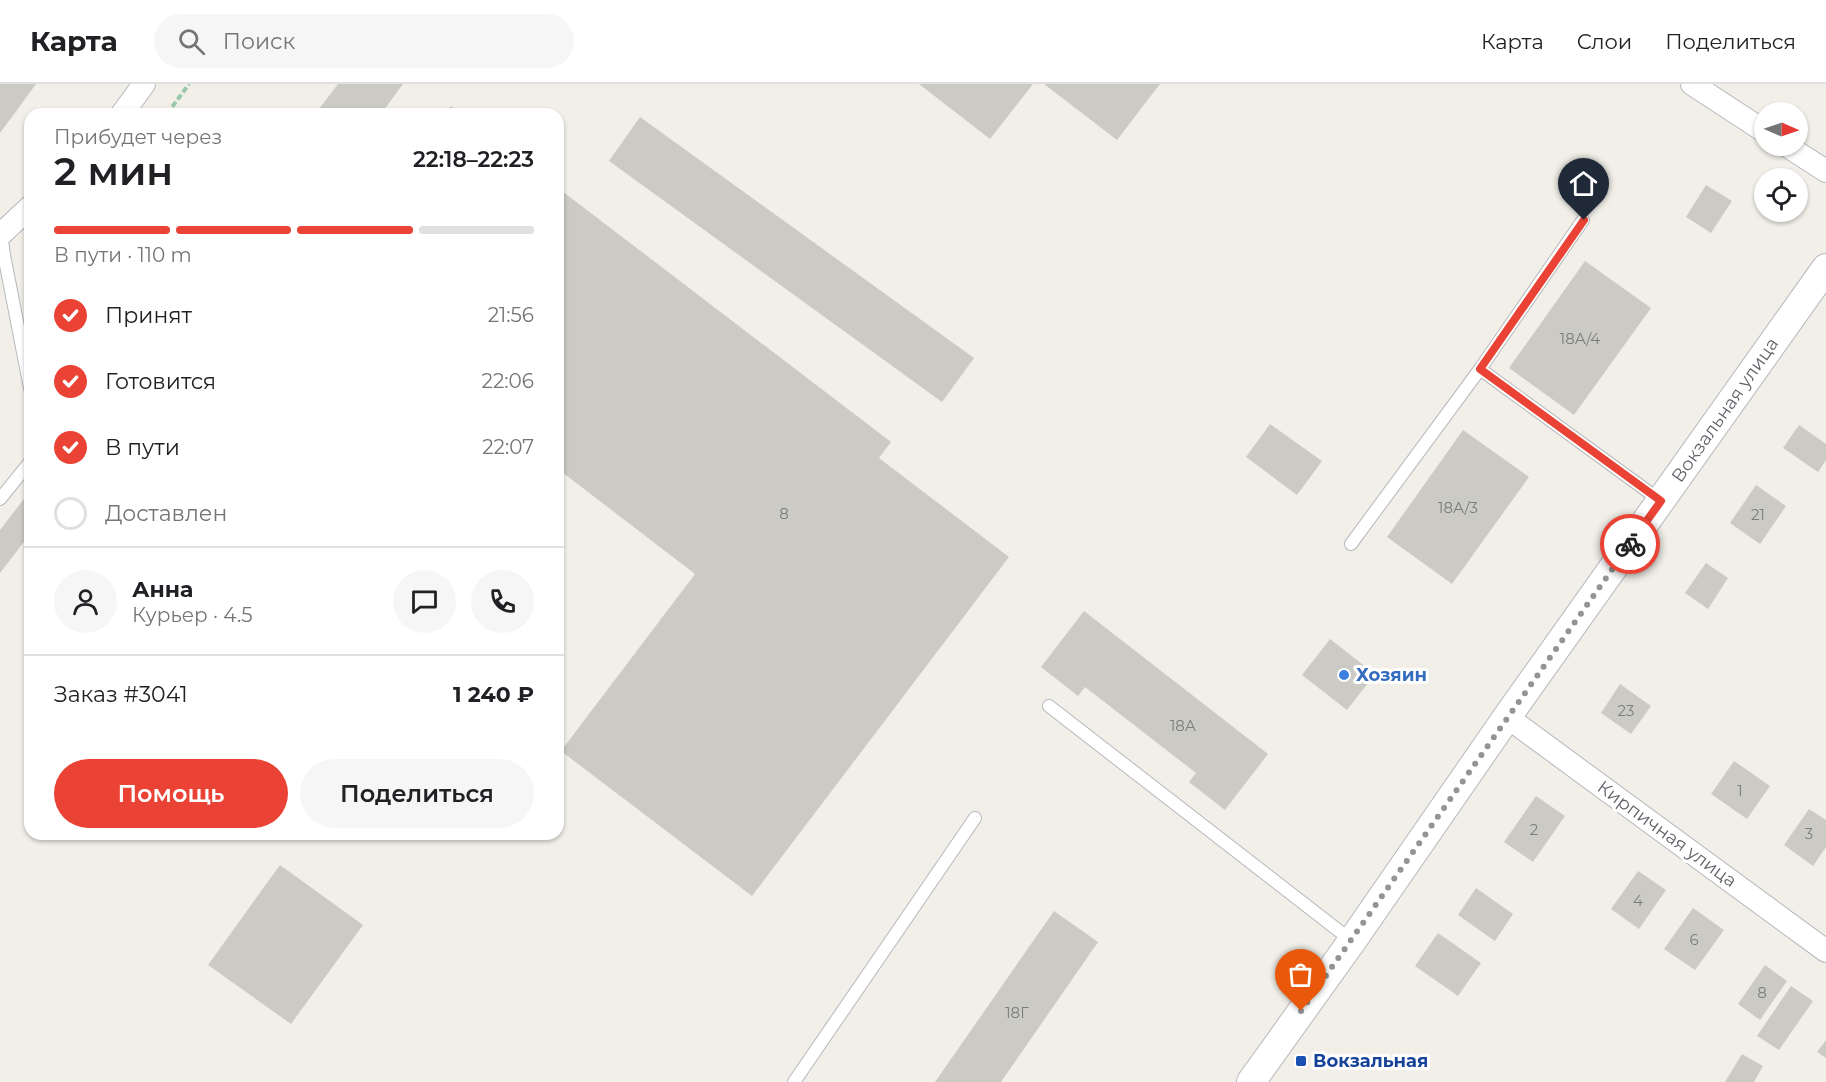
<!DOCTYPE html>
<html lang="ru">
<head>
<meta charset="utf-8">
<style>
	:root { --surface:#fff; --page:#f6f6f6; --text:#202124; --muted:#757577; --line:#e0e0e0; --accent:#ea4335 }
	body { margin:0; font-family:Montserrat,sans-serif; background:var(--page); color:var(--text); height:100vh; display:flex; flex-direction:column; font-size:22px; white-space:nowrap }
	* { box-sizing:border-box; margin:0 }
	p { font-size:20px; color:var(--muted) }
	.icon { flex:none; width:33px; height:33px; fill:none; stroke:currentColor; stroke-width:2; stroke-linecap:round; stroke-linejoin:round }
	.map { position:relative; flex:1; overflow:hidden }
	.details { position:absolute; left:24px; top:24px; width:540px; height:732px; display:flex; flex-direction:column; background:var(--surface); border-radius:18px; box-shadow:0 2px 4px #0004 }
	.details>* { flex:none }
	.needle { width:39px; rotate:92deg }
	.fabs { position:absolute; left:1754px; top:18px; display:grid; gap:12px }
	.fabs a { display:grid; place-items:center; width:54px; height:54px; border-radius:50%; background:var(--surface); box-shadow:0 2px 4px #0004; font-size:30px }
	.pin { position:absolute; display:grid; place-items:center; width:51px; height:51px; color:#fff; margin:-62px -26px; border-radius:50% 50% 50% 0; rotate:-45deg; box-shadow:0 0 6px #0007 }
	.pin .icon { rotate:45deg }
	.courier { position:absolute; display:grid; place-items:center; width:60px; height:60px; margin:-30px; border:4px solid #ea4335; border-radius:50%; background:#fff; color:#222; box-shadow:0 2px 8px #0007 }
	.overview em { font-style:normal; font-weight:600 }
	.overview div { display:flex; flex-direction:column-reverse }
	.overview { display:flex; align-items:center; justify-content:space-between; height:102px; padding:0 30px }
	h1 { font-size:39px; font-weight:600; line-height:45px }
	.bar { display:grid; grid-template-columns:repeat(4,1fr); gap:9px 6px; align-content:center; height:72px; padding:0 30px }
	.bar i { height:8px; border-radius:4px; background:var(--line) }
	.bar .current { background:var(--accent) }
	.bar p { grid-column:span 4 }
	.line { display:flex; align-items:center; gap:15px; padding:0 30px; border-top:2px solid var(--line) }
	.line div { flex:1 }
	.round { display:grid; place-items:center; flex:none; width:63px; height:63px; border-radius:32px; background:var(--page) }
	ol { padding:0 30px; list-style:none }
	li { display:flex; align-items:center; gap:18px; height:66px }
	li p { margin-inline-start:auto }
	li .icon { padding:6px; border-radius:50%; background:var(--accent); color:#fff; stroke-width:4 }
	li:last-child { color:var(--muted) }
	li i { width:33px; height:33px; border:3px solid var(--line); border-radius:50% }
	.primary-button { display:flex; gap:12px; margin-top:auto; padding:12px 30px }
	.primary-button a { flex:1; height:69px; border-radius:36px; background:var(--accent); color:#fff; font-size:24px; font-weight:600; line-height:69px; text-align:center }
	.primary-button a+a { background:var(--page); color:var(--text) }
	header { display:flex; align-items:center; gap:36px; box-sizing:border-box; height:84px; padding:0 30px; background:var(--surface); border-bottom:2px solid var(--line) }
	header strong { font-size:28px }
	nav { display:flex; gap:33px; margin-inline-start:auto; font-size:21px }
	.search { width:420px; height:54px; background:var(--page); display:flex; align-items:center; gap:15px; box-sizing:border-box; padding:0 21px; border-radius:33px; color:var(--muted); font-size:22px }
	.map>svg:first-child { display:block }
	.building { fill:#cccac5 }
	.lines { fill:none; stroke-linecap:round; stroke-linejoin:round }
	.service-casing { stroke:#b5b8bc; stroke-width:14 }
	.minor-casing { stroke:#b5b8bc; stroke-width:24 }
	.tertiary-casing { stroke:#b5b8bc; stroke-width:30 }
	.path { stroke:#9cc7a9; stroke-width:4; stroke-dasharray:6 3; stroke-linecap:butt }
	.service { stroke:#fff; stroke-width:12 }
	.minor { stroke:#fff; stroke-width:22 }
	.tertiary { stroke:#fff; stroke-width:28 }
	.done { stroke:#929495; stroke-width:6; stroke-dasharray:0 10.8 }
	.route { stroke:#ea4335; stroke-width:8 }
	.shop-dot { fill:#3f7fe0; stroke:#fff; stroke-width:2 }
	.transit-dot { fill:#1a4fb4; stroke:#fff; stroke-width:2 }
	.labels { text-anchor:middle; dominant-baseline:central; stroke-width:6; stroke-linejoin:round; paint-order:stroke }
	.number-label { font-size:15px; fill:#7a7d7f }
	.street-label { font-size:18px; fill:#5f6368; stroke:#fff }
	.shop-label { font-size:18px; font-weight:bold; fill:#366cbe; stroke:#fff; text-anchor:start }
	.transit-label { font-size:18px; font-weight:bold; fill:#164399; stroke:#fff; text-anchor:start }
</style>
</head>
<body>
<header>
<strong>Карта</strong>
<div class="search"><svg class="icon" aria-label="search" viewBox="0 0 24 24"><circle cx="10" cy="10" r="6"/><path d="M15 15l6 6"/></svg>Поиск</div>
<nav><a>Карта</a><a>Слои</a><a>Поделиться</a></nav>
</header>
<div class="map">
<svg width="1826" height="998" viewBox="0 0 1826 998">
	<rect width="100%" height="100%" fill="#f1efe8"/>
	<path class="building" d="M0,0H36L0,49Z
		M338,0H403L381,30H315Z
		M919,0H1033L990,55Z
		M1044,0H1160L1117,56Z
		M451,22L461,30H445Z
		M640,33L974,274L942,318L609,77Z
		M1706,101L1732,117L1711,149L1686,133Z
		M558,104L891,358L879,374L1009,473L752,812L561,667L695,490L558,385Z
		M1585,177L1651,224L1574,331L1509,284Z
		M1270,340L1322,377L1297,411L1246,373Z
		M1799,341L1826,360V376L1818,388L1783,364Z
		M1463,346L1529,393L1452,500L1387,453Z
		M1756,401L1786,422L1760,460L1730,439Z
		M30,407V450L0,489V446Z
		M1706,479L1728,494L1708,525L1685,509Z
		M1084,527L1268,670L1225,726L1189,698L1196,689L1085,603L1078,612L1041,583Z
		M1330,555L1375,590L1347,626L1302,591Z
		M1620,600L1651,622L1631,650L1601,629Z
		M1734,677L1770,702L1747,735L1711,710Z
		M1536,712L1565,732L1533,778L1504,758Z
		M1809,725L1826,736V763L1813,782L1784,761Z
		M280,781L363,841L291,940L208,881Z
		M1638,787L1666,806L1639,845L1611,825Z
		M1476,804L1513,830L1495,857L1458,831Z
		M1693,824L1724,846L1695,886L1664,865Z
		M1054,827L1098,858L1001,998H935Z
		M1438,849L1481,879L1458,912L1415,882Z
		M1765,881L1787,897L1760,936L1738,920Z
		M1791,902L1813,917L1779,966L1757,952Z
		M1826,956V974L1817,968Z
		M1742,970L1763,982L1754,998H1725Z"/>
	<g class="lines">
		<defs>
			<path id="service" d="M1,149L4,171L30,304
				M1480,285L1661,417
				M0,415L30,378
				M1351,460L1480,285L1583,136
				M1049,622L1352,857
				M794,998L975,734"/>
			<path id="minor" d="M1692,0L1764,47
				M122,30L144,0
				M1787,62L1826,87
				M0,151L30,123
				M1507,633L1826,867"/>
			<path id="tertiary" d="M1251,998L1352,857L1507,633L1826,184"/>
		</defs>
		<use href="#service" class="service-casing"/>
		<use href="#minor" class="minor-casing"/>
		<use href="#tertiary" class="tertiary-casing"/>
		<path class="path" d="M167,30L189,0"/>
		<use href="#service" class="service"/>
		<use href="#minor" class="minor"/>
		<use href="#tertiary" class="tertiary"/>
	</g>
	<g class="lines">
		<path class="done" d="M1301,927L1630,460"/>
		<path class="route" d="M1584,136L1480,285L1661,417L1630,460"/>
	</g>
	<circle class="shop-dot" cx="1344" cy="591" r="6"/>
	<rect class="transit-dot" x="1295" y="971" width="12" height="12" rx="3"/>
	<g class="labels">
		<g class="number-label">
			<text x="1580" y="254">18А/4</text>
			<text x="1458" y="423">18А/3</text>
			<text x="784" y="429">8</text>
			<text x="1758" y="430">21</text>
			<text x="1626" y="626">23</text>
			<text x="1183" y="641">18А</text>
			<text x="1740" y="706">1</text>
			<text x="1534" y="745">2</text>
			<text x="1809" y="749">3</text>
			<text x="1638" y="816">4</text>
			<text x="1694" y="855">6</text>
			<text x="1762" y="908">8</text>
			<text x="1017" y="928">18Г</text>
		</g>
		<g class="street-label">
			<text transform="translate(1725 326) rotate(-55)">Вокзальная улица</text>
			<text transform="translate(1667 750) rotate(36)">Кирпичная улица</text>
		</g>
		<g class="shop-label">
			<text x="1356" y="591">Хозяин</text>
		</g>
		<g class="transit-label">
			<text x="1313" y="977">Вокзальная</text>
		</g>
	</g>
</svg>
<div class="fabs">
<a><svg class="needle" viewBox="-14 -14 28 28"><path d="M0-13l5 13h-10z" fill="#e53935"/><path d="M0 13l5-13h-10z" fill="#757577"/></svg></a>
<a><svg class="icon" aria-label="locate" viewBox="0 0 24 24"><circle cx="12" cy="12" r="6"/><path d="M12 2v4M12 18v4M2 12h4M18 12h4"/></svg></a>
</div>
<div class="pin" style="left:1301px;top:927px;background:#ea580c"><svg class="icon" aria-label="bag" viewBox="0 0 24 24"><path d="M5 8h14l-1 12H6zM9 8a3 3 0 0 1 6 0"/></svg></div>
<div class="pin" style="left:1584px;top:136px;background:#1f2937"><svg class="icon" aria-label="home" viewBox="0 0 24 24"><path d="M3 11l9-7 9 7M6 9v11h12V9"/></svg></div>
<div class="courier" style="left:1630px;top:460px"><svg class="icon" aria-label="bike" viewBox="0 0 24 24"><circle cx="6" cy="16" r="4"/><circle cx="18" cy="16" r="4"/><path d="M6 16l4-8h5l3 8M10 8l3 8H6M13 5h3"/></svg></div>
<section class="details">
<div class="overview"><div><h1>2 мин</h1><p>Прибудет через</p></div><em>22:18–22:23</em></div>
<div class="bar"><i class="current"></i><i class="current"></i><i class="current"></i><i></i><p>В пути · 110 m</p></div>
<ol>
<li><svg class="icon" aria-label="check" viewBox="0 0 24 24"><path d="M5 12l5 5 9-10"/></svg>Принят<p>21:56</p></li>
<li><svg class="icon" aria-label="check" viewBox="0 0 24 24"><path d="M5 12l5 5 9-10"/></svg>Готовится<p>22:06</p></li>
<li><svg class="icon" aria-label="check" viewBox="0 0 24 24"><path d="M5 12l5 5 9-10"/></svg>В пути<p>22:07</p></li>
<li><i></i>Доставлен</li>
</ol>
<div class="line" style="height:108px"><a class="round"><svg class="icon" aria-label="person" viewBox="0 0 24 24"><circle cx="12" cy="8" r="4"/><path d="M4 21q1-7 8-7t8 7"/></svg></a><div><b>Анна</b><p>Курьер · 4.5</p></div><a class="round"><svg class="icon" aria-label="chat" viewBox="0 0 24 24"><path d="M4 5h16v11H9l-5 4z"/></svg></a><a class="round"><svg class="icon" aria-label="phone" viewBox="0 0 24 24"><path d="M5 4h4l2 5-3 2q2 4 5 5l2-3 5 2v4C11 20 4 13 5 4z"/></svg></a></div>
<div class="line" style="height:78px"><div>Заказ #3041</div><b>1 240 ₽</b></div>
<div class="primary-button"><a>Помощь</a><a>Поделиться</a></div>
</section>
</div>
</body>
</html>
